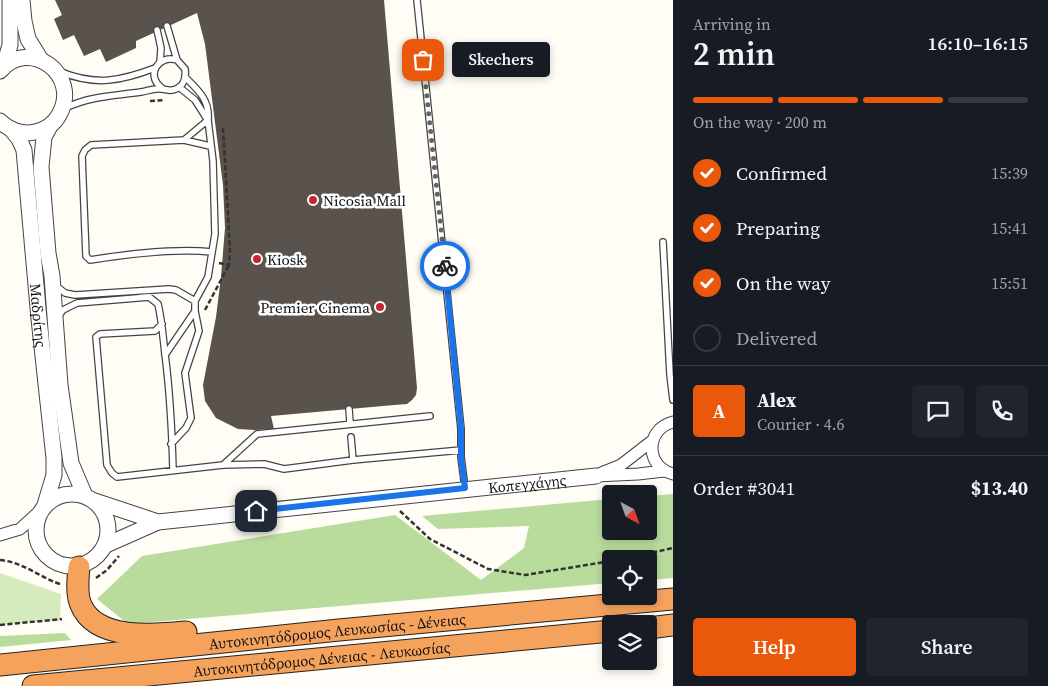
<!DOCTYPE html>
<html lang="en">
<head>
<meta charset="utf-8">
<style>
	:root { --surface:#171b24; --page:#20242c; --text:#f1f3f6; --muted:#9ea1a6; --line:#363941; --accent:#ea580c }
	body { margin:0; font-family:"Source Serif 4",serif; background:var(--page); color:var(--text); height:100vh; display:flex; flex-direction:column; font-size:19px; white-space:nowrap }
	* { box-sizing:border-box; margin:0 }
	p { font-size:16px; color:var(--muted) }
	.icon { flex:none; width:28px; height:28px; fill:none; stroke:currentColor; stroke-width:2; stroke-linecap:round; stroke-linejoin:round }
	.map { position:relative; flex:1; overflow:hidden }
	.details { display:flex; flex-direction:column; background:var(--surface); width:375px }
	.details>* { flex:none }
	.needle { width:32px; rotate:139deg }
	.buttons { position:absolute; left:602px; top:485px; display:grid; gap:10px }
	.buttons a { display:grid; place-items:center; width:55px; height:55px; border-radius:5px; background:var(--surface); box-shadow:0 2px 8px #0003; font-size:25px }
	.pin { position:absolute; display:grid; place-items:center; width:42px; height:42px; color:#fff; margin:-21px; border-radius:10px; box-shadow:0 2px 8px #0006 }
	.courier { position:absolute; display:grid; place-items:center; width:50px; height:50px; margin:-25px; border:4px solid #1a73e8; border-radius:50%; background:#fff; color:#222; box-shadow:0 1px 6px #0007 }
	.bubble { position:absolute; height:35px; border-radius:5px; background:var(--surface); box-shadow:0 2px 8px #0003; font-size:16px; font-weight:600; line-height:35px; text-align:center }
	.head em { font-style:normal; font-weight:600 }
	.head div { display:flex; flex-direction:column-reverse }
	.head { display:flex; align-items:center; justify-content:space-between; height:85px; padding:0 20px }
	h1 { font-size:32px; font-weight:600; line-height:38px }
	.bar { display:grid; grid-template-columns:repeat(4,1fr); gap:8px 5px; align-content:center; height:60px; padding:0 20px }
	.bar i { height:6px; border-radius:4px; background:var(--line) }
	.bar .on { background:var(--accent) }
	.bar p { grid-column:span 4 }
	.line { display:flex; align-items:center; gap:12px; padding:0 20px; border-top:1px solid var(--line) }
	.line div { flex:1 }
	.round { display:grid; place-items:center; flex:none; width:52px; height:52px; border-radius:5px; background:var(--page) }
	ol { padding:0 20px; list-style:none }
	li { display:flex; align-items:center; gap:15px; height:55px }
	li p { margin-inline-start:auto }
	li .icon { padding:5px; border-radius:50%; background:var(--accent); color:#fff; stroke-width:4 }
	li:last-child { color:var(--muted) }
	li i { width:28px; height:28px; border:2px solid var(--line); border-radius:50% }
	.action { display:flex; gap:10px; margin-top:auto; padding:10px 20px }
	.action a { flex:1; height:58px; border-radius:5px; background:var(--accent); color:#fff; font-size:20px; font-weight:600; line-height:58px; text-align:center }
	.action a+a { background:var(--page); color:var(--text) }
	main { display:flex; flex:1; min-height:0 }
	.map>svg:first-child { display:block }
	.green { fill:#d5ebbd }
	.forest { fill:#b9dc9c }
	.building { fill:#5a524d }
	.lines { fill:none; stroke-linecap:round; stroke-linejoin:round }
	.service-casing { stroke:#444; stroke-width:8 }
	.minor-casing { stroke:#444; stroke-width:13 }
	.tertiary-casing { stroke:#444; stroke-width:17 }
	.motorway-casing { stroke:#222; stroke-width:23 }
	.path { stroke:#333; stroke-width:2.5; stroke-dasharray:5 2.5; stroke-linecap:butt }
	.service { stroke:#fff; stroke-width:5.5 }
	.minor { stroke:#fff; stroke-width:11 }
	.tertiary { stroke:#fff; stroke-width:15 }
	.motorway { stroke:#f5a25d; stroke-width:21 }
	.done { stroke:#646461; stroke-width:5; stroke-dasharray:0 9 }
	.route { stroke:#1a73e8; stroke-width:6 }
	.poi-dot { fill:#c4262e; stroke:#fff; stroke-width:2 }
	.labels { text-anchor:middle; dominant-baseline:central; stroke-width:5; stroke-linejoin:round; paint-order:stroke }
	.poi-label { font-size:15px; fill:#111; stroke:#fff; text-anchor:start }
	.street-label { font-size:15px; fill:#111; stroke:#fff }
</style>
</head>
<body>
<main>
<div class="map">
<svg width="673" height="686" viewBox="0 0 673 686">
	<rect width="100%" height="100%" fill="#fffdf5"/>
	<path class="green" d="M0,573L61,594L60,620L0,625Z"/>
	<path class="forest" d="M673,494V578L649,580V559H611V583L128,624L97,599L142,556L395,515L481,580L524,548L529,526L438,529L422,516L611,499V531H649V496Z
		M65,633L71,640L0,647V636Z"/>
	<path class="building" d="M55,0H384L417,388L416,395L412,400L407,404L394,405L271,416L274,429L255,430L238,429L216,418L205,401L203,385L216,317L221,277L225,228L223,185L205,44L197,13L136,41V48L106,62L100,49L84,56L74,35L63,40L54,19L62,15Z"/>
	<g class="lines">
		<defs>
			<path id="service" d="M417,0L461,429V457L465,488
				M157,30L161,48L160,62
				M61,72C96,86 121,81 155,68
				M179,87L195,100L207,119
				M162,88C145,76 158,54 177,60
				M65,108C91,96 113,96 141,92C148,91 154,88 161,89C166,89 170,92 176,89C184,86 186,77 185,69L177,60L167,26
				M184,140L208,120
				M210,146L184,140L91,145L85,150L82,156L86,256L90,260C128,254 174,248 212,252
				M663,242L670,375L673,400
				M55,285L65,293L75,295L169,289L176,290L195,301
				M58,317L63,310L77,303L149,297L158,304C162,321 163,337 165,354C170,393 172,431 173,470
				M162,324L155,331L100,334L96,337L107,465L112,473L117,477L223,465L264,464L284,469L353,460L461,450
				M165,355L195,311
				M349,409L350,423
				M351,437L353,460
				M171,444L186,428L191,418L185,373L199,331L195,311V301L208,277L215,234L213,161L208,120C210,100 198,90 185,77
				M223,465L257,434L430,416"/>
			<path id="minor" d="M673,422C645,429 645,467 673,474
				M601,473L621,465L652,441
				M596,476L638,474L664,471
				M0,535L20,529L43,508"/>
			<g id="tertiary">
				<path d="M22,0L24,21L28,39L41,60"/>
				<path d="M4,66L10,45V0"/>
				<path d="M0,71C29,36 82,75 59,115C54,124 45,130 35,132C22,135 9,130 0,121"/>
				<path d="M50,126L44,137L41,167L48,253L52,276L60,385L71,463L85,496"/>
				<path id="s1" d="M11,129L19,139L24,150L39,319L54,458V475L45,505"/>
				<circle cx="72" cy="530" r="36"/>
				<path d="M95,501L158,522"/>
				<path id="s2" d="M106,545L158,522L596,476"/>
			</g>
			<g id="motorway">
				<path d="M79,567C78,578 76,594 81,605C96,641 155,635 186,632"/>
				<path d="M649,628L673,625"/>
				<path id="s3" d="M0,665L339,630L673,599"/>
				<path id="s4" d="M33,686L611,631"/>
			</g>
		</defs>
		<use href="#service" class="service-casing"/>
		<use href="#minor" class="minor-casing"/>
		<use href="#tertiary" class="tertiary-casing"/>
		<use href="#motorway" class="motorway-casing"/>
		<path class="path" d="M150,101L165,100
			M219,263L229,265L230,250L223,127
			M205,310L229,265
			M400,511L430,539L488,569L525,575L611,561
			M623,559L673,548
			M0,560C23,562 39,577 60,584
			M96,578L107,570L119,556
			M0,625L62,619"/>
		<use href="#service" class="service"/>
		<use href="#minor" class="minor"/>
		<use href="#tertiary" class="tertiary"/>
		<use href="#motorway" class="motorway"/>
	</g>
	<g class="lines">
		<path class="done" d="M423,60L445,266"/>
		<path class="route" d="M256,511L465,488L461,457V429L445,266"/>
	</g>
	<g class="poi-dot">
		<circle cx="313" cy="200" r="5"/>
		<circle cx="257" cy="259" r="5"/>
		<circle cx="380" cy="307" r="5"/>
	</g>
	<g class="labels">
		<g class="poi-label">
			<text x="323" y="200">Nicosia Mall</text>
			<text x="267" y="259">Kiosk</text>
			<text x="370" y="307" text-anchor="end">Premier Cinema</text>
		</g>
		<g class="street-label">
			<text stroke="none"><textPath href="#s1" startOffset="191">Μαδρίτης</textPath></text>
			<text stroke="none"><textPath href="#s2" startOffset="428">Κοπεγχάγης</textPath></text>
			<text stroke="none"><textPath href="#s3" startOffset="339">Αυτοκινητόδρομος Λευκωσίας - Δένειας</textPath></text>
			<text stroke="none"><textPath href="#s4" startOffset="290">Αυτοκινητόδρομος Δένειας - Λευκωσίας</textPath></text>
		</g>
	</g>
</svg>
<div class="buttons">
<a><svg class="needle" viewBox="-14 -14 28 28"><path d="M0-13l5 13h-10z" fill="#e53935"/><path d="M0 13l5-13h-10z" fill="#9ea1a6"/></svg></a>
<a><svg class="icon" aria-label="locate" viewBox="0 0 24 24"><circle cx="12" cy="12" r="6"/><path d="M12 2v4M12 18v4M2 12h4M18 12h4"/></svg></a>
<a><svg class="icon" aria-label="layers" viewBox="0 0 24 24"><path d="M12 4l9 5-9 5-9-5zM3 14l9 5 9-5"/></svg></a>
</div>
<div class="pin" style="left:423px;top:60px;background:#ea580c"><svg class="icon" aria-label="bag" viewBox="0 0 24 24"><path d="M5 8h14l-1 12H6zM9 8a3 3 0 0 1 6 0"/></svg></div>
<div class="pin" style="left:256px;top:511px;background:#1f2937"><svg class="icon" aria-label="home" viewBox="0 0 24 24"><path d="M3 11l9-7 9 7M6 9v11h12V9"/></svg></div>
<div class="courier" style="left:445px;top:266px"><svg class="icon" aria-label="bike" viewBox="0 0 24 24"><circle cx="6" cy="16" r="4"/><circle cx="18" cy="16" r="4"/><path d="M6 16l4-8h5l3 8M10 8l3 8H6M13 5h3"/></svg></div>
<div class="bubble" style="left:452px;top:42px;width:98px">Skechers</div>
</div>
<section class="details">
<div class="head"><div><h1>2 min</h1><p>Arriving in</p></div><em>16:10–16:15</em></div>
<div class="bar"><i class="on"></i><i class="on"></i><i class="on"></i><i></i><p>On the way · 200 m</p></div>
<ol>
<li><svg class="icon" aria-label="check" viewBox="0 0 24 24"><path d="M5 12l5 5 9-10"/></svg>Confirmed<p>15:39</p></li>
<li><svg class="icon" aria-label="check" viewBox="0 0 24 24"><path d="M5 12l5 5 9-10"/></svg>Preparing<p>15:41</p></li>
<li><svg class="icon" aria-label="check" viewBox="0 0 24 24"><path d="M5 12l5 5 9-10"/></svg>On the way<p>15:51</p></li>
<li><i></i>Delivered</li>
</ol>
<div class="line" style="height:90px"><b class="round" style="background:var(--accent);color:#fff">A</b><div><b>Alex</b><p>Courier · 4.6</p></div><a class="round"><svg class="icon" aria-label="chat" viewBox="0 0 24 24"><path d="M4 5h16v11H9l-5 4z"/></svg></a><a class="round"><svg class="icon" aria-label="phone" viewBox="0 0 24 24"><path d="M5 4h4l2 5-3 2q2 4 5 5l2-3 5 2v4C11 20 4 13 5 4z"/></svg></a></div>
<div class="line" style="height:65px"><div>Order #3041</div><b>$13.40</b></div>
<div class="action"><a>Help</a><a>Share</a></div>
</section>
</main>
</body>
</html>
